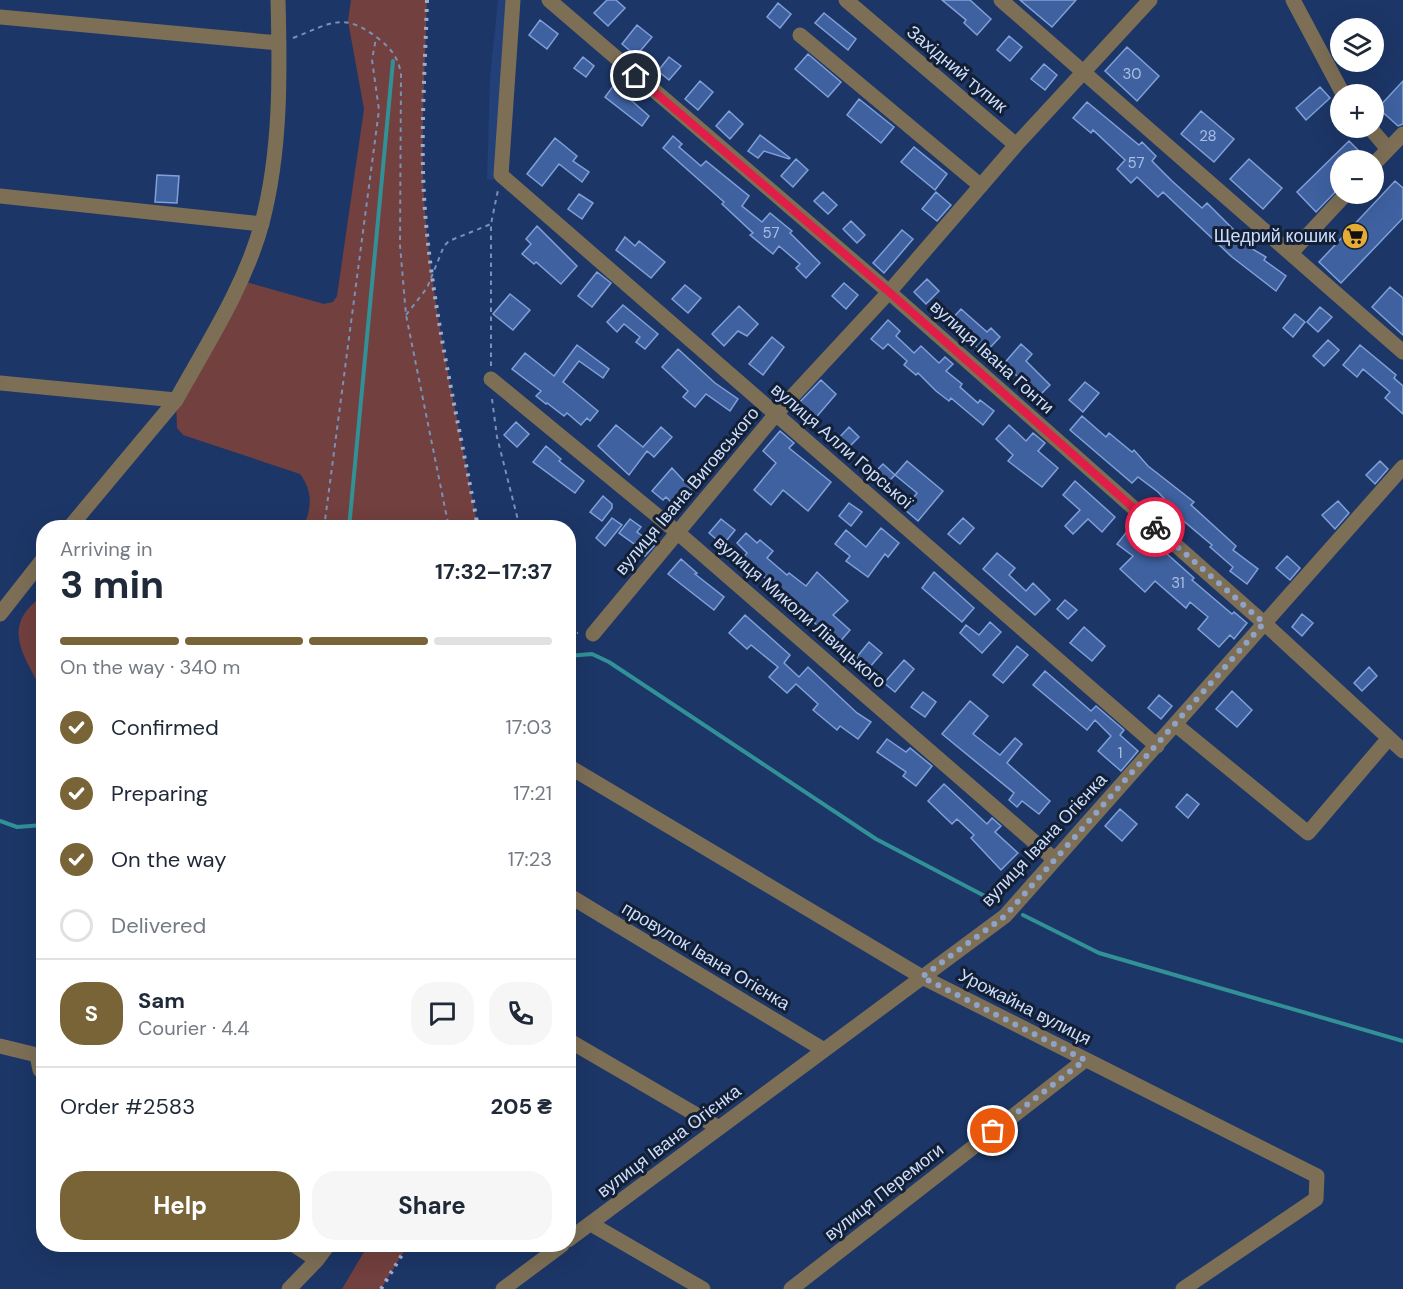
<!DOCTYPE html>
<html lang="en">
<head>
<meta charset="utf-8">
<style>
	:root { --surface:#fff; --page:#f6f6f7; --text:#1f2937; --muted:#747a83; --line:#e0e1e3; --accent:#786437 }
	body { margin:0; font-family:"DM Sans",sans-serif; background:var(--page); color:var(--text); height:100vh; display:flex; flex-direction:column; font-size:22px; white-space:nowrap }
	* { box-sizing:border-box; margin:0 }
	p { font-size:20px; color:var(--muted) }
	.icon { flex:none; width:33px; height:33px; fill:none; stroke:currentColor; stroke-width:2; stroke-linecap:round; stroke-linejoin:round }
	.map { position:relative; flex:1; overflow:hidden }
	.panel { position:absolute; left:36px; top:520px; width:540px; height:732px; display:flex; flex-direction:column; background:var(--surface); border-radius:24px; box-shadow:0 6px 24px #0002 }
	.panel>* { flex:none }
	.buttons { position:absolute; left:1330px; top:18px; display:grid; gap:12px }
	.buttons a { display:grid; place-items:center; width:54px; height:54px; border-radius:50%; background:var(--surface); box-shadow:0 6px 24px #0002; font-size:30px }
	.pin { position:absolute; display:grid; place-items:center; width:51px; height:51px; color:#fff; margin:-26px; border:3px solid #fff; border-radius:50%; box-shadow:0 2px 6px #0007 }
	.courier { position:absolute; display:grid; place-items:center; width:60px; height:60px; margin:-30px; border:4px solid #e11d48; border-radius:50%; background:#fff; color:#222; box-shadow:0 2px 8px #0007 }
	.head em { font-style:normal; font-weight:700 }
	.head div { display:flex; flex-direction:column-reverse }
	.head { display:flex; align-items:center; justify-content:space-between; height:102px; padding:0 24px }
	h1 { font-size:39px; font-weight:700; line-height:45px }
	.bar { display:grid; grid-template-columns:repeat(4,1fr); gap:9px 6px; align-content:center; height:72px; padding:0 24px }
	.bar i { height:8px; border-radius:4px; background:var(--line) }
	.bar .selected { background:var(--accent) }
	.bar p { grid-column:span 4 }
	.line { display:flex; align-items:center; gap:15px; padding:0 24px; border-top:2px solid var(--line) }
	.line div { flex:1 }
	.round { display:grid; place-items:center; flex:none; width:63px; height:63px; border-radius:24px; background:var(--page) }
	ol { padding:0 24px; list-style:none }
	li { display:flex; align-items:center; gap:18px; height:66px }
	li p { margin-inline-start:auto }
	li .icon { padding:6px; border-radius:50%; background:var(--accent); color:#fff; stroke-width:4 }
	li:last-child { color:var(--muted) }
	li i { width:33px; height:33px; border:3px solid var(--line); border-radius:50% }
	.button { display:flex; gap:12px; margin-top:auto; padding:12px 24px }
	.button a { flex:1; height:69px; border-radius:24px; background:var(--accent); color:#fff; font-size:24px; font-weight:700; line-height:69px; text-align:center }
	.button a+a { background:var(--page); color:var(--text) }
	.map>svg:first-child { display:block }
	.built { fill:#234178 }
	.green { fill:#72403e }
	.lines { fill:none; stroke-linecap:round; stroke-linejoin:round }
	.stream { stroke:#329097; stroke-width:4 }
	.building { fill:#3f61a0; stroke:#80a0d9; stroke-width:1.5 }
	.path { stroke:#7b90b7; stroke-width:2; stroke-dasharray:4.5 4.5; stroke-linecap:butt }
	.minor { stroke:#7d6f56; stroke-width:15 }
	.rail { stroke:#9baed2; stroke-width:4; stroke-dasharray:3 6; stroke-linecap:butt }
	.done { stroke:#8fa3c8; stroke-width:6; stroke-dasharray:0 10.8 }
	.route { stroke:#e11d48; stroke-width:8 }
	.labels { text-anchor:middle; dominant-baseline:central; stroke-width:6; stroke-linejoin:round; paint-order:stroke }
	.number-label { font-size:15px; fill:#aabfe5 }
	.street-label { font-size:18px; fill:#cddefc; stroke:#131f35 }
	.poi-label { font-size:18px; fill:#cddefc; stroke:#131f35; text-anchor:end }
</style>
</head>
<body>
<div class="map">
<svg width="1403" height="1289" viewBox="0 0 1403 1289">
	<rect width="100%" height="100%" fill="#1c3667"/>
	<path class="built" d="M498,0H512L499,179L487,180L490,79Z"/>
	<path class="green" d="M351,0H427C425,74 419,149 426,223C435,325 460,427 478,528H303C312,508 313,491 300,474L183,435L177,428L176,400L239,280L324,304L333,302L337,296L364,109L348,21Z
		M43,596V692C23,654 0,625 43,596Z
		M368,1245H408L381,1289H342Z"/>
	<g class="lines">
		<path class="stream" d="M349,528L393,61
			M568,656L592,654L609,662L876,839L998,903
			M0,821L17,827L44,825
			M1023,915L1099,953L1403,1041"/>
	</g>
	<path class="building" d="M607,0H616L625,8L608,26L594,13Z
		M942,0H970L991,19L977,35L964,23L966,20Z
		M1020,0H1076L1052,27Z
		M778,3L791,14L780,28L767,17Z
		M824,13L856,39L848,50L815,23Z
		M540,20L558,34L547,49L529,35Z
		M637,25L652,37L636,56L622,44Z
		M1009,36L1022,47L1010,61L997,50Z
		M1127,47L1159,76L1137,101L1105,71Z
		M808,54L841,82L828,97L795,69Z
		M583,57L594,66L586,77L574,68Z
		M669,57L681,66L669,80L658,71Z
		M1044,64L1057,75L1045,90L1031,79Z
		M700,81L713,92L698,110L685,99Z
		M1403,81V124L1398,126L1378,108Z
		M614,85L649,116L642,126L605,97Z
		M1320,87L1330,98L1306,120L1296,108Z
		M859,99L894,127L881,143L847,115Z
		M1087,102L1139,145L1142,142L1156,156L1152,161L1172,181L1202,208L1207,203L1254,250L1266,257L1264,260L1286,276L1276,291L1232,257L1163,192L1158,197L1137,177L1131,183L1117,169L1125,160L1093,130L1091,133L1073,118Z
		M729,111L743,124L730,139L716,126Z
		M1201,111L1234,139L1214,162L1181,134Z
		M760,135L790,158L789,159L764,151L758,158L748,151Z
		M673,136L682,144L679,147L701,166L706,161L749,196L742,206L762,222L770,213L792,231L790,233L820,263L806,278L796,268L800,264L779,246L773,254L750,235L753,233L722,204L724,202L663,148Z
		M555,138L577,156L573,161L589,172L582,182L559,164L542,186L527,174Z
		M1349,141L1366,158L1341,160V186L1316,212L1297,192Z
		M914,147L947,174L935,190L901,162Z
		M796,159L808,170L793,187L781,176Z
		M1249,159L1282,188L1263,209L1230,179Z
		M157,175L179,176L177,203L155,202Z
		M1395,181L1403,188V218L1341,283L1319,262Z
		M823,192L837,205L828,214L814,201Z
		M936,192L951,205L937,221L922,209Z
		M579,194L593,203L582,219L568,209Z
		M851,221L865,235L857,243L843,229Z
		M537,226L577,266L561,284L536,262L534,264L522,254L531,244L526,239Z
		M902,230L913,239L884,273L873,263Z
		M625,237L635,246L639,241L665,262L651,278L616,250Z
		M597,272L611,283L592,307L578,296Z
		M927,279L939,291L926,304L914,292Z
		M844,283L858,295L846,309L832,296Z
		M685,285L701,298L688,313L672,299Z
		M1390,287L1403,298V335L1372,307Z
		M510,294L530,310L513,330L493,314Z
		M623,305L658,334L645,349L636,342L640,337L624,324L617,332L607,322Z
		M739,306L758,324L747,336L738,331L724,346L712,334Z
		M1320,307L1332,317L1318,332L1307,322Z
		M961,309L987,332L991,328L1000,337L984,354L950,321Z
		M1295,314L1305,322L1293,337L1283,328Z
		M888,320L900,331L896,336L914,353L921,346L939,363L945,357L953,364L946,371L962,384L960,387L978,403L980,400L994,411L983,425L951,398L949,401L936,391L918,373L916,375L904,365L907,361L888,344L883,349L871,339Z
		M772,337L784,347L763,375L749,364Z
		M1328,340L1339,350L1324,366L1313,356Z
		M1021,344L1032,354L1026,361L1050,385L1038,397L1015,374L1012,377L1001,367Z
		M577,345L609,369L603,378L579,361L563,382L598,411L590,421L587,418L581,425L567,413L564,416L547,403L546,404L536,396L541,391L512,369L525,353L554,376Z
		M1360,345L1396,375L1394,378L1403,386V414L1385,398L1390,392L1363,369L1357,377L1343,365Z
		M678,349L715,383L738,399L730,411L706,394L695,407L683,397L688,391L662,367Z
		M821,380L836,394L813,421L796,406Z
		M1085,382L1099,393L1083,412L1069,400Z
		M1082,416L1106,437L1109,433L1132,452L1134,450L1148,466L1194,502L1191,505L1236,546L1233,550L1258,569L1247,584L1230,571L1233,567L1210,547L1212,545L1167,507L1170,505L1158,492L1138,477L1132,483L1070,430Z
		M516,422L529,434L517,447L504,435Z
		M616,425L643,447L661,427L672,437L654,457L647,451L629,475L598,446Z
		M1009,425L1026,441L1033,433L1045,443L1038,451L1058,468L1042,487L1008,461L1013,455L996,439Z
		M849,427L859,437L846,450L836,441Z
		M780,431L794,443L789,448L831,482L808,511L783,490L771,505L754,490L776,463L763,451Z
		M546,446L561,459L559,461L584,481L575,493L533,462Z
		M907,461L943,491L918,521L904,509L917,493L895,475Z
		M1380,461L1388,469L1375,484L1366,475Z
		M883,464L895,475L886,484L874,473Z
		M672,468L694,492L678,509L666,497L663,500L652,491Z
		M1075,481L1115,517L1102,532L1088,519L1073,534L1065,526L1080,510L1063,495Z
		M603,496L612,504V508L602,521L590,512Z
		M1338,501L1349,513L1335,529L1322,515Z
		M849,503L862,512L851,526L839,516Z
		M612,518L622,525L605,546L596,538Z
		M963,518L974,528L960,544L948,534Z
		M630,519L641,527L637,532L655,545L645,556L639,552L641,549L619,533Z
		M721,519L735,530L723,545L709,533Z
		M881,528L899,543L888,557L885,554L868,577L846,561L850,556L835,544L846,530L866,547Z
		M1129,529L1154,548L1157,545L1194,578L1192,580L1232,614L1234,612L1247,623L1234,639L1230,635L1219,647L1198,629L1208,617L1190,602L1186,608L1155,581L1145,592L1120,569L1133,556L1117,544Z
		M746,533L757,543L760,540L773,551L767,558L787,575L789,573L806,586L817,572L848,601L833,615L850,630L838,644L743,558L747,553L737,543Z
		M997,553L1015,568L1009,575L1026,591L1033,583L1050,600L1035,615L983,569Z
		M1287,556L1300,568L1290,580L1276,568Z
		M681,559L697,573L695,574L724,597L714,610L668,574Z
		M934,572L974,608L962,622L922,588Z
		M1065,600L1077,610L1068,619L1057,609Z
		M1302,614L1313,623L1302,636L1292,627Z
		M745,615L790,655L784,663L799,677L808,667L857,713L871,722L858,739L840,726L837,730L813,710L818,704L796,684L787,693L769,677L778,667L751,645L747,649L729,633Z
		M990,622L1001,632L982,653L960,633L966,625L979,635Z
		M1084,627L1105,646L1092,661L1070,643Z
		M869,642L882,653L869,668L856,658Z
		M1017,646L1028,655L1003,683L993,675Z
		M904,660L914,669L895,692L884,683Z
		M1369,667L1377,676L1362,691L1354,683Z
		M1045,671L1091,711L1096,706L1124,730L1120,735L1138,751L1121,771L1098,751L1111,736L1095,720L1087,730L1033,685Z
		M1232,691L1252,710L1237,727L1216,709Z
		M923,692L936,702L925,717L911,707Z
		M1159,695L1172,706L1161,719L1148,708Z
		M970,701L988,716L973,734L1000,755L1015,738L1022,744L1007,763L1050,801L1039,814L1022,801L1017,807L1009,800L1014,793L942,734Z
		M887,739L906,752L910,748L932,766L916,786L903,776L906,772L877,752Z
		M944,784L987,824L992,818L1001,826L995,832L1018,853L1001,870L971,838L974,835L957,819L952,824L928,801Z
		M1187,794L1199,804L1188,818L1176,807Z
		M1120,809L1137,824L1122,841L1105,826Z"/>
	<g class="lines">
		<path class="path" d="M293,38C332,23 343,11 379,39C392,50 398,57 401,74L400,245L406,315L449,528
			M406,315L427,288L444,246L449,241L491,224
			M491,366V224L498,190
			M492,399L497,437L520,528
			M324,528L379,110L372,60L376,38
			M568,632L578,633"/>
		<path class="minor" d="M513,0L501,175L1157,746
			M549,0L889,292L1264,623L1403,751
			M846,0L1016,145
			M1001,0L1403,352
			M1293,0L1343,94
			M0,17L279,43
			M800,35L981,186
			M1370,128L1388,149
			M1374,164L1403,134
			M0,196L262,224
			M1291,253L1346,194
			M491,379L677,532L1054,859
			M0,383L176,400C207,344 245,286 262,223C281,151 280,74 278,0
			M69,528L176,400
			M0,614L44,558
			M593,634L776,414L889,292L1016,145L1150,0
			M1176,725L1308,833L1389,738
			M568,766L922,977L1317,1176L1316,1199L1183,1289
			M568,895L824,1050
			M568,1040L719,1128
			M0,1046L37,1055L44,1051
			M37,1055L40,1070L44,1073
			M591,1224L703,1289
			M568,1240L1005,916L1403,467
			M317,1260L328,1245
			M289,1289L317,1260L294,1245
			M503,1289L562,1245
			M791,1289L1085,1060"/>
		<path class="rail" d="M427,0C425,74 419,149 426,223C435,325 460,427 478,528
			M381,1289L408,1245"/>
	</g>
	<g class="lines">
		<path class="done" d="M993,1131L1085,1060L922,977L1005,916L1264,623L1155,527"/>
		<path class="route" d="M636,76L889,292L1155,527"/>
	</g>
	<defs>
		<symbol id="supermarket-disc" viewBox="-11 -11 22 22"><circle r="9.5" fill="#e5ad36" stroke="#131f35"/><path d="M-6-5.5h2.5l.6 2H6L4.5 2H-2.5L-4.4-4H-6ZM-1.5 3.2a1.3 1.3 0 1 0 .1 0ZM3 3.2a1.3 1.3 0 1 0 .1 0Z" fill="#111"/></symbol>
	</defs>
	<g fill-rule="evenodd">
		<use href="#supermarket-disc" x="1340" y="221" width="30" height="30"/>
	</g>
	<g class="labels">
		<g class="number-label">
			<text x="1132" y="74">30</text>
			<text x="1208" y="136">28</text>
			<text x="1136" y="163">57</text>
			<text x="771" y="233">57</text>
			<text x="1178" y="583">31</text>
			<text x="1120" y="753">1</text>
		</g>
		<g class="street-label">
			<text transform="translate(957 69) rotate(40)">Західний тупик</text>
			<text transform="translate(992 357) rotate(42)">вулиця Івана Гонти</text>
			<text transform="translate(842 446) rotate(41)">вулиця Алли Горської</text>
			<text transform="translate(687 491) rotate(-50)">вулиця Івана Виговського</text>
			<text transform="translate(800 612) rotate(41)">вулиця Миколи Лівицького</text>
			<text transform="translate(1044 840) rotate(-47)">вулиця Івана Огієнка</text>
			<text transform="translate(706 956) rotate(31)">провулок Івана Огієнка</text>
			<text transform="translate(1025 1007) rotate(27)">Урожайна вулиця</text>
			<text transform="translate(669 1141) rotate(-37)">вулиця Івана Огієнка</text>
			<text transform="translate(884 1192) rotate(-38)">вулиця Перемоги</text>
		</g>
		<g class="poi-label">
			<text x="1336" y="236">Щедрий кошик</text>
		</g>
	</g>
</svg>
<div class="buttons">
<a><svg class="icon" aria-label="layers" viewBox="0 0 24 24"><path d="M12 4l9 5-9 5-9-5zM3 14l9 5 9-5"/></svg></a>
<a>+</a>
<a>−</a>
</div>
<div class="pin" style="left:993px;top:1131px;background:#ea580c"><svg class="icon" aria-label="bag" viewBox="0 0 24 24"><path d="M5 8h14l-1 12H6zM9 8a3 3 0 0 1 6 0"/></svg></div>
<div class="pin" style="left:636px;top:76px;background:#1f2937"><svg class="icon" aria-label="home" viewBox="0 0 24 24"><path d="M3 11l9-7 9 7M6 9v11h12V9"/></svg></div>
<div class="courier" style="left:1155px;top:527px"><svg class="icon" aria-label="bike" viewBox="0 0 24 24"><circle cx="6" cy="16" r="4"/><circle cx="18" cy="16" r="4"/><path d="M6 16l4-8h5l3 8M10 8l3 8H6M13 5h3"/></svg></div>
<section class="panel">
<div class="head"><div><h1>3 min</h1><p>Arriving in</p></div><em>17:32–17:37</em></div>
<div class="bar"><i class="selected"></i><i class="selected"></i><i class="selected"></i><i></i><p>On the way · 340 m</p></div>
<ol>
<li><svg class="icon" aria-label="check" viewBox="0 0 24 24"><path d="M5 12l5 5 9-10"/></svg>Confirmed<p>17:03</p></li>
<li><svg class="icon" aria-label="check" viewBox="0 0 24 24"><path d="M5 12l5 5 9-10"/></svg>Preparing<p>17:21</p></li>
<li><svg class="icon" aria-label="check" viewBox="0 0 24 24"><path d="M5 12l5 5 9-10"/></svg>On the way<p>17:23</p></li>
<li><i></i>Delivered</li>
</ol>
<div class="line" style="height:108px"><b class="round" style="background:var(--accent);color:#fff">S</b><div><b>Sam</b><p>Courier · 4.4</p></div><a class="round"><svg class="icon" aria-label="chat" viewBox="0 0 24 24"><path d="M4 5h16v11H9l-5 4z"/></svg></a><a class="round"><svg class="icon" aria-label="phone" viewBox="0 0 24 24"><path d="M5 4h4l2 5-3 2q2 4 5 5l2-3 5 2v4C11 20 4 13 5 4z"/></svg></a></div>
<div class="line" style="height:78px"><div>Order #2583</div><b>205 ₴</b></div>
<div class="button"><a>Help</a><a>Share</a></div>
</section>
</div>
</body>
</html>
